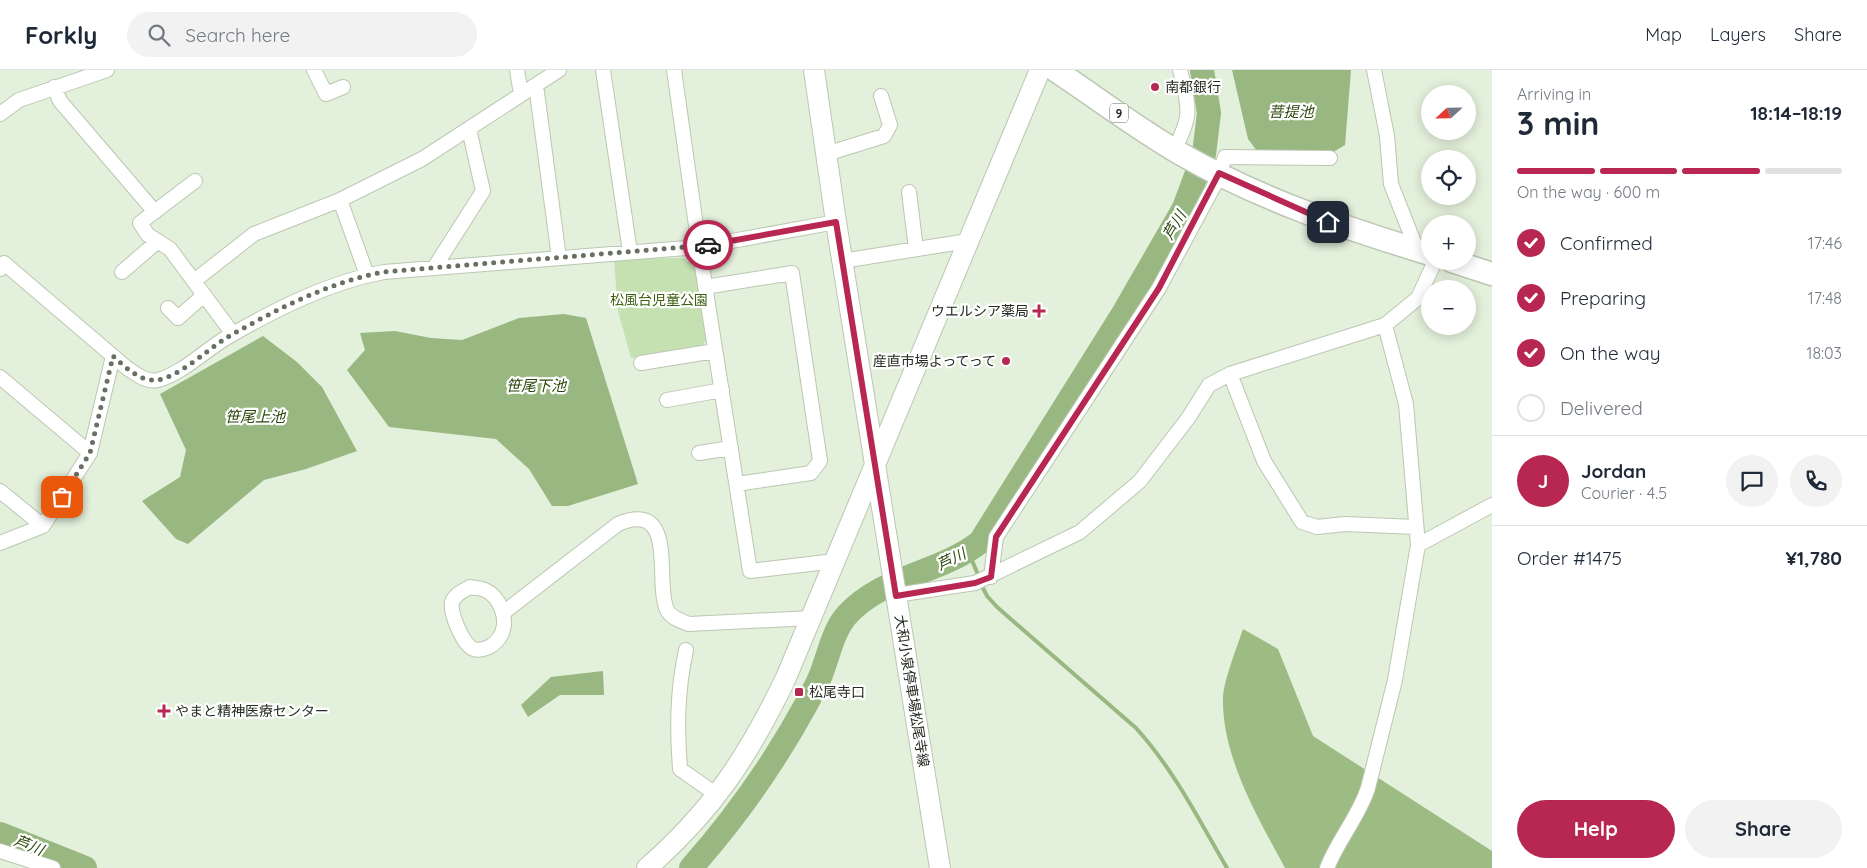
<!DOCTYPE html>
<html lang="en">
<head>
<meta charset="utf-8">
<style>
	:root { --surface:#fff; --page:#f2f2f3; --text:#1f2937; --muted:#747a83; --line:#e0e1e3; --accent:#b72752 }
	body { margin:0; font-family:Quicksand,"Noto Sans JP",sans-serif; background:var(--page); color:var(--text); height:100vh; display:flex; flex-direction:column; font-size:19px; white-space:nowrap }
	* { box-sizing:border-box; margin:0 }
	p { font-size:16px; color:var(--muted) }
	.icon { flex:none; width:28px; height:28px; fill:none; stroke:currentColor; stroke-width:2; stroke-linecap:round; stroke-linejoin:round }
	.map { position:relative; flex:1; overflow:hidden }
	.panel { display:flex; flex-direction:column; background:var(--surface); width:375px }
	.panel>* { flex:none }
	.needle { width:32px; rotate:248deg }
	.buttons { position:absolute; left:1421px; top:15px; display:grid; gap:10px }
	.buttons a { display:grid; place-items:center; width:55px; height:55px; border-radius:50%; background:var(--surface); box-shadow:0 2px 12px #0003; font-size:25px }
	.pin { position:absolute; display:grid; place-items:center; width:42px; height:42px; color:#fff; margin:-21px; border-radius:10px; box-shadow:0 2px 8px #0006 }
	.courier { position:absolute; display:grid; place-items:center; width:50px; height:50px; margin:-25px; border:4px solid #b72752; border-radius:50%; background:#fff; color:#222; box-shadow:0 1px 6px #0007 }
	.head em { font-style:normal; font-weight:700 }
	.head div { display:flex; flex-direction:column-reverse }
	.head { display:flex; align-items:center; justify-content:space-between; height:85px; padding:0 25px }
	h1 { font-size:32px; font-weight:700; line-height:38px }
	.bar { display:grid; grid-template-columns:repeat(4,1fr); gap:8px 5px; align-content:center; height:60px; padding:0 25px }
	.bar i { height:6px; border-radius:4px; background:var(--line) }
	.bar .active { background:var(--accent) }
	.bar p { grid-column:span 4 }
	.line { display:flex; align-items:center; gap:12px; padding:0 25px; border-top:1px solid var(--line) }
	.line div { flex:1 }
	.round { display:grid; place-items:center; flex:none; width:52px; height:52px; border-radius:26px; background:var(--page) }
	ol { padding:0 25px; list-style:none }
	li { display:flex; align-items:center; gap:15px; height:55px }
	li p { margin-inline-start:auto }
	li .icon { padding:5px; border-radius:50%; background:var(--accent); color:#fff; stroke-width:4 }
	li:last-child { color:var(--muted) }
	li i { width:28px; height:28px; border:2px solid var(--line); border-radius:50% }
	.primary-button { display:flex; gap:10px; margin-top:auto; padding:10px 25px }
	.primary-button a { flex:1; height:58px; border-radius:30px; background:var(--accent); color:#fff; font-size:20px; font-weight:700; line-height:58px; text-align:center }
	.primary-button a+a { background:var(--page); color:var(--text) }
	header { display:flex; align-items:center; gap:30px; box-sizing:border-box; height:70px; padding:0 25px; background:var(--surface); border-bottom:1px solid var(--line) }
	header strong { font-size:24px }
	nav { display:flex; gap:28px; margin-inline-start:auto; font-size:18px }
	.search { width:350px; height:45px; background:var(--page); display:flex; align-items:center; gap:12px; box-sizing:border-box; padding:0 18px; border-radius:28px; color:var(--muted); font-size:19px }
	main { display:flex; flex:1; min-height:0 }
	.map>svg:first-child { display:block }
	.green { fill:#c5e0b1 }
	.forest { fill:#9cbc84 }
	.water { fill:#99b881 }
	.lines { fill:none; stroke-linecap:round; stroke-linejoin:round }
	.stream { stroke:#99b881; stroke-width:4 }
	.river { stroke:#99b881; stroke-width:24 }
	.street-casing { stroke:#bbc7b2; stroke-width:16 }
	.secondary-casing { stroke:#bbc7b2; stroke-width:22 }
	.primary-casing { stroke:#bbc7b2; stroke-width:25 }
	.street { stroke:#fff; stroke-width:14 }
	.secondary { stroke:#fff; stroke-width:20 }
	.primary { stroke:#fff; stroke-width:22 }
	.done { stroke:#686f63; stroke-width:5; stroke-dasharray:0 9 }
	.route { stroke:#b72752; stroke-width:6 }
	.poi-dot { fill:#b72752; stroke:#fff; stroke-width:2 }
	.labels { text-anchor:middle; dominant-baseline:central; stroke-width:4.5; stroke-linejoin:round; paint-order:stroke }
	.shield { fill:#fff; stroke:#666a64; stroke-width:1 }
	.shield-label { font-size:12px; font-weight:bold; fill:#252a22 }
	.poi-label { font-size:14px; fill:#252a22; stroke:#fff; text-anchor:start }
	.park-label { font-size:14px; fill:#3b6010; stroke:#fff }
	.street-label { font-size:14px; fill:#252a22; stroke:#fff }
	.water-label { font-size:15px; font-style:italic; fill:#2b470c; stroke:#fff }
</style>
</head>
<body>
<header>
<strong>Forkly</strong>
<div class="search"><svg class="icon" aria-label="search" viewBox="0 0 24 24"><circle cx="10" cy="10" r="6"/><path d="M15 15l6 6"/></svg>Search here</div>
<nav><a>Map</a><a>Layers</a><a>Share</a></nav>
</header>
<main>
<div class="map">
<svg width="1492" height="798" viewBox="0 0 1492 798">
	<rect width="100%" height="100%" fill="#e3f0db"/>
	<path class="green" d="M683,188L696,197L706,271L701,277L631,288L618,241L614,189Z"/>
	<path class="forest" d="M1243,559L1278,579L1313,666L1492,781V798H1285C1258,748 1222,687 1223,629C1223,612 1237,577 1243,559Z"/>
	<path class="water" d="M1232,0H1351L1345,75L1332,83L1257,81L1248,69Z
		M564,244L586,248L638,414L568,436H552L529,399L496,369L389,357L347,300L365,280L360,263L395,261L431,268L462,270L519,248Z
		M263,266L297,292L322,317L357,381L306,399L264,410L188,474L176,469L142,431L180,407L186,380L160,324Z
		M603,601L604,625H560L528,647L521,635L551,607Z"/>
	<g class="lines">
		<path class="stream" d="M968,481L979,507
			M981,514L987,526L997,537L1136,658C1174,700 1199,750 1227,798"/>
		<path class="river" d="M0,764L85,798
			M691,798C737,746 775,692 808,631C812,623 817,615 820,607C828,588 833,560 847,545C882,506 941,503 980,472L1124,242L1184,138L1204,84L1209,43L1202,0"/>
		<defs>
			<path id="street" d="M314,0L326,24L343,17
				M517,0L521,24
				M603,0L630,182
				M674,0L699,177L750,501L835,491
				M1374,0L1387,66L1391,114L1417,180
				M536,15L559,188
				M54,17L60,31L155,142
				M0,44L19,30L107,0
				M1174,80C1193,44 1189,38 1180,0
				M826,84L884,66L890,55L881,26
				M195,111L140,153L148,165L170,179L233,264
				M909,122L916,179
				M340,130L367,205
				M842,191L968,171
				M434,198L483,121L469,59
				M0,199L4,193L127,298C136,304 147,313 158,310C183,303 204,281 226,268C274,240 329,212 384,202L699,177L836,152
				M122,202L158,171
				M194,211L254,164L340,130L422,89L559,0
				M705,217L792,203L820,391L811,403L737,414
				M168,238L178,248L204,225
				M641,293L715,281
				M1230,304L1264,391L1302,452L1317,457L1345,454L1416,457
				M0,307L90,383
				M667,330L722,320
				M699,383L731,378
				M0,421L43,456
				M0,473L43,456L90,383L113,286
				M1418,475L1492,435
				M991,507L996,467L1159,218L1215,114L1225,87L1330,88
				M470,517C474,518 481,518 485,520C500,527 508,548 502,563C499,569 495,574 489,577C484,579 479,581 474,579C463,576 450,543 452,532C455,524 463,521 470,517Z
				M896,525L975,513L1080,462L1140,411L1189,347L1209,315L1230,304L1385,255L1418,228L1435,191
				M503,543L618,454C679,429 654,512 667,540C671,548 681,551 689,554L811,548
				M686,580C677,622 677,657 680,699L717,725
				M0,781L53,798
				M1327,798C1338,770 1359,746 1368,718L1395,610L1418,475L1406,334L1385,255"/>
			<path id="secondary" d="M814,0L836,152L940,798
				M647,798C713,740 747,688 785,610L1040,0"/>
			<path id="primary" d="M1055,0C1097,28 1138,59 1181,84C1259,129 1345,158 1430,184
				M1452,191L1492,204"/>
		</defs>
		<use href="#street" class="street-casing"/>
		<use href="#secondary" class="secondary-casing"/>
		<use href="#primary" class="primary-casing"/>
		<use href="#street" class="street"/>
		<use href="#secondary" class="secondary"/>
		<use href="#primary" class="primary"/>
	</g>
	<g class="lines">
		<path class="done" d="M62,427L90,383L113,286C124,296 139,311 155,310C176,310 208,279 226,268C275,240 329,212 384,202L708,175"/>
		<path class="route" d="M708,175L836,152L896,526L975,513L991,507L996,467L1159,218L1219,103L1328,152"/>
	</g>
	<g class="poi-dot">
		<circle cx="1155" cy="17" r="5"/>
		<path d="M1036.5 233.5h5v5h5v5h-5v5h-5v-5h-5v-5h5z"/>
		<circle cx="1006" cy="291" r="5"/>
		<rect x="794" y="617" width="10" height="10" rx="2.5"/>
		<path d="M161.5 633.5h5v5h5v5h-5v5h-5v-5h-5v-5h5z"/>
	</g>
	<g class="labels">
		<rect class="shield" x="1110" y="33.5" width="18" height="19" rx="4"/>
		<g class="shield-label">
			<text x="1119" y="43">9</text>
		</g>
		<g class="poi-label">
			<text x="1165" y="17">南都銀行</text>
			<text x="1029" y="241" text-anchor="end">ウエルシア薬局</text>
			<text x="996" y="291" text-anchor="end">産直市場よってって</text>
			<text x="809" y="622">松尾寺口</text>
			<text x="175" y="641">やまと精神医療センター</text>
		</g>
		<g class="park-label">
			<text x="659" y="230">松風台児童公園</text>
		</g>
		<g class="street-label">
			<text transform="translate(912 621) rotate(81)">大和小泉停車場松尾寺線</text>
		</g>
		<g class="water-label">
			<text x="1291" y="41">菩提池</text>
			<text transform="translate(1174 155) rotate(-59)">芦川</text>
			<text x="536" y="315">笹尾下池</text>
			<text x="255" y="346">笹尾上池</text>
			<text transform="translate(951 489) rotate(-26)">芦川</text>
			<text transform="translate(29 775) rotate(22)">芦川</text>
		</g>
	</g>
</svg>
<div class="buttons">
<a><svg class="needle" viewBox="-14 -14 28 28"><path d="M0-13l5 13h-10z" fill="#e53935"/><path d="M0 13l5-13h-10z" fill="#747a83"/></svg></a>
<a><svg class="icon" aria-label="locate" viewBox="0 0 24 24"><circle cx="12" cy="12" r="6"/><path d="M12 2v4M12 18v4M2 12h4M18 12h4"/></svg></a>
<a>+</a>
<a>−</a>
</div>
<div class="pin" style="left:62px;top:427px;background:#ea580c"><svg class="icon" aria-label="bag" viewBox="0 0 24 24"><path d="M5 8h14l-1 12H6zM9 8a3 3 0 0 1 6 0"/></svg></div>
<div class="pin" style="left:1328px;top:152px;background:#1f2937"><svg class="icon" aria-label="home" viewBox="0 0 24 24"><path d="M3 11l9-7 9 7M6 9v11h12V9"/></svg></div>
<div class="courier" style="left:708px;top:175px"><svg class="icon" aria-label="car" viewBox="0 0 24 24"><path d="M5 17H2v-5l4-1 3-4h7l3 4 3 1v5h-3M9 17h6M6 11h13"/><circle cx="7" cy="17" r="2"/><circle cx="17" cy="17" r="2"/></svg></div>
</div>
<section class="panel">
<div class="head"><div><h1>3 min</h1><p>Arriving in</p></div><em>18:14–18:19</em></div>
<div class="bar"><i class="active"></i><i class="active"></i><i class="active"></i><i></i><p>On the way · 600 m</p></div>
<ol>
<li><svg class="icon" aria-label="check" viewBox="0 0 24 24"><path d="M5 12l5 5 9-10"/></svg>Confirmed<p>17:46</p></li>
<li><svg class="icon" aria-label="check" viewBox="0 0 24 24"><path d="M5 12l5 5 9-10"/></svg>Preparing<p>17:48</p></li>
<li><svg class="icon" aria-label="check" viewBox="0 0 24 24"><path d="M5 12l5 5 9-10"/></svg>On the way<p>18:03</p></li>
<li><i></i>Delivered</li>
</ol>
<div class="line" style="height:90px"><b class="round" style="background:var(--accent);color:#fff">J</b><div><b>Jordan</b><p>Courier · 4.5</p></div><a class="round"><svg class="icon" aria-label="chat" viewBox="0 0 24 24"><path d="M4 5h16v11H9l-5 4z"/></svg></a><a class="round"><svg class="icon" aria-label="phone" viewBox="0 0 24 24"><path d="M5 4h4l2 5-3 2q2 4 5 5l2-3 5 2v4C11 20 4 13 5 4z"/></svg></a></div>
<div class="line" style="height:65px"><div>Order #1475</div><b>¥1,780</b></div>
<div class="primary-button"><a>Help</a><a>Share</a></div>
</section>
</main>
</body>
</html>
